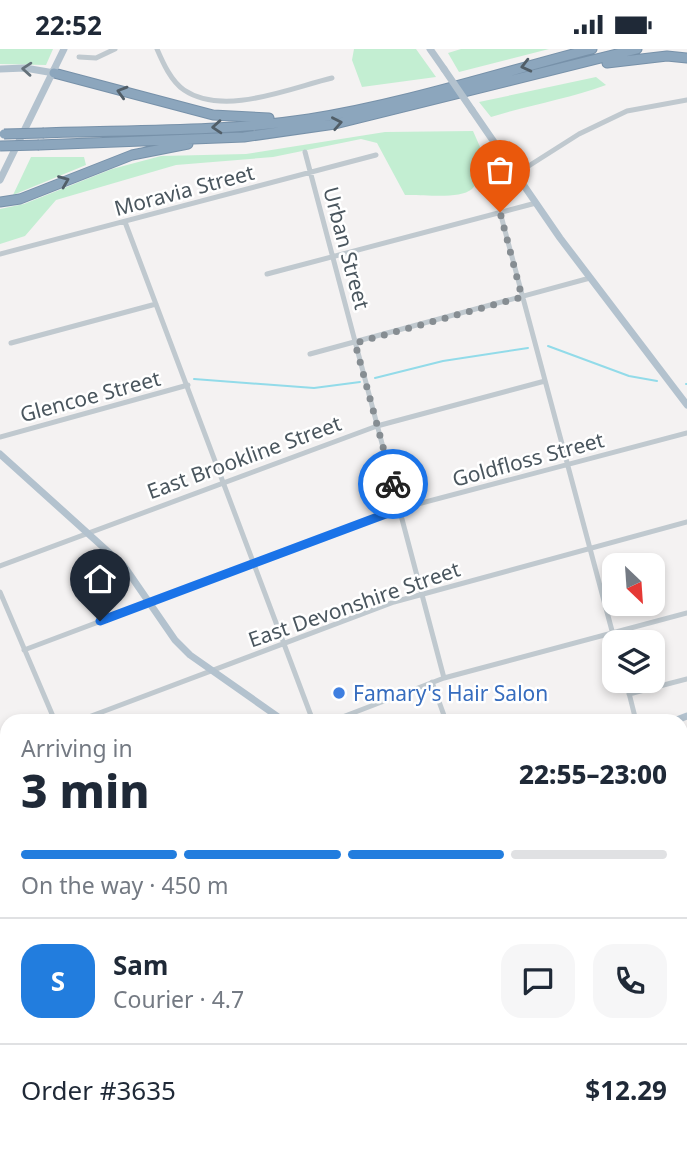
<!DOCTYPE html>
<html lang="en">
<head>
<meta charset="utf-8">
<style>
	:root { --surface:#fff; --page:#f6f6f7; --text:#1f2937; --muted:#747a83; --line:#e0e1e3; --accent:#227dde }
	body { margin:0; font-family:"Noto Sans",sans-serif; background:var(--page); color:var(--text); height:100vh; display:flex; flex-direction:column; font-size:26px; white-space:nowrap }
	* { box-sizing:border-box; margin:0 }
	p { font-size:23px; color:var(--muted) }
	.icon { flex:none; width:38px; height:38px; fill:none; stroke:currentColor; stroke-width:2; stroke-linecap:round; stroke-linejoin:round }
	.map { position:relative; flex:1; overflow:hidden }
	.drawer { position:absolute; left:0px; top:665px; width:688px; height:436px; display:flex; flex-direction:column; background:var(--surface); border-radius:21px 21px 0 0; box-shadow:0 4px 10px #0003 }
	.drawer>* { flex:none }
	.needle { width:46px; rotate:155deg }
	.tools { position:absolute; left:602px; top:504px; display:grid; gap:14px }
	.tools a { display:grid; place-items:center; width:63px; height:63px; border-radius:14px; background:var(--surface); box-shadow:0 4px 10px #0003; font-size:35px }
	.pin { position:absolute; display:grid; place-items:center; width:60px; height:60px; color:#fff; margin:-72px -30px; border-radius:50% 50% 50% 0; rotate:-45deg; box-shadow:0 0 7px #0007 }
	.pin .icon { rotate:45deg }
	.courier { position:absolute; display:grid; place-items:center; width:70px; height:70px; margin:-35px; border:5px solid #1a73e8; border-radius:50%; background:#fff; color:#222; box-shadow:0 2px 9px #0007 }
	.overview em { font-style:normal; font-weight:800 }
	.overview div { display:flex; flex-direction:column-reverse }
	.overview { display:flex; align-items:center; justify-content:space-between; height:119px; padding:0 21px }
	h1 { font-size:46px; font-weight:800; line-height:52px }
	.bar { display:grid; grid-template-columns:repeat(4,1fr); gap:10px 7px; align-content:center; height:84px; padding:0 21px }
	.bar i { height:9px; border-radius:5px; background:var(--line) }
	.bar .current { background:var(--accent) }
	.bar p { grid-column:span 4 }
	.line { display:flex; align-items:center; gap:18px; padding:0 21px; border-top:2px solid var(--line) }
	.line div { flex:1 }
	.round { display:grid; place-items:center; flex:none; width:74px; height:74px; border-radius:21px; background:var(--page) }
	.status { display:flex; justify-content:space-between; align-items:center; height:49px; padding:0 35px; background:var(--surface); direction:ltr }
	.status svg { height:19px; fill:currentColor }
	.map>svg:first-child { display:block }
	.green { fill:#c3eed2 }
	.lines { fill:none; stroke-linecap:round; stroke-linejoin:round }
	.stream { stroke:#92dbe9; stroke-width:2 }
	.highway-casing { stroke:#7791a9; stroke-width:11 }
	.minor { stroke:#c0c9cf; stroke-width:5 }
	.major { stroke:#b3c2ce; stroke-width:7 }
	.highway { stroke:#8ca6bd; stroke-width:9 }
	.highway-bridge-casing { stroke:#7791a9; stroke-width:11; stroke-linecap:butt }
	.major-bridge { stroke:#b3c2ce; stroke-width:7 }
	.highway-bridge { stroke:#8ca6bd; stroke-width:9 }
	.oneway { stroke:#515e68 }
	.oneway2 { stroke:#64717a }
	.done { stroke:#868d92; stroke-width:7; stroke-dasharray:0 12.6 }
	.route { stroke:#1a73e8; stroke-width:9 }
	.shop-dot { fill:#3f7fe0; stroke:#fff; stroke-width:2.5 }
	.labels { text-anchor:middle; dominant-baseline:central; stroke-width:5; stroke-linejoin:round; paint-order:stroke }
	.street-label { font-size:21px; fill:#4a565e; stroke:#fff }
	.shop-label { font-size:21px; fill:#366cbe; stroke:#fff; text-anchor:start }
</style>
</head>
<body>
<div class="status"><b>22:52</b><svg viewBox="0 0 49 12"><path d="M0 12V9h3v3zM5 12V6h3v6zM10 12V3h3v9zM15 12V0h3v12zM26 1h20v11H26zM47 4h2v5h-2z"/></svg></div>
<div class="map">
<svg width="687" height="1100" viewBox="0 0 687 1100">
	<rect width="100%" height="100%" fill="#f4f2f2"/>
	<path class="green" d="M0,0H53L46,16L0,15Z
		M354,0H416L436,28L362,38L352,11Z
		M461,0H549L459,23L448,4Z
		M596,28L606,36C568,50 529,56 491,68L479,53Z
		M473,82L488,116C483,123 478,134 472,140C459,151 422,145 405,146L377,94L361,90L273,108L176,116L56,151L25,187L0,195V160L24,155L112,120L161,107L246,105L385,83Z
		M31,108H84L86,116L13,146Z"/>
	<g class="lines">
		<path class="stream" d="M548,297L629,327L657,332
			M375,329L443,312L528,299
			M194,330L314,339L360,333
			M686,335H687"/>
		<defs>
			<path id="highway" d="M607,14L667,7L687,9
				M54,24L213,66L269,69
				M44,84C132,81 222,83 309,70C404,55 499,24 592,0
				M39,96L244,88L335,75L637,0
				M0,153L20,150L132,106L188,95"/>
		</defs>
		<use href="#highway" class="highway-casing"/>
		<path class="minor" d="M157,0C163,14 171,32 184,41C224,68 290,39 332,29
			M79,8L96,9L115,0
			M305,103L444,629
			M516,125L579,85L627,62L687,51
			M500,163L615,593
			M125,173L313,672
			M0,205L376,106
			M267,225L536,154
			M11,294L156,255
			M310,305L590,229
			M0,388L188,336
			M0,517L377,377L545,332
			M0,543L55,672
			M24,601L399,460L687,384
			M626,632L636,672
			M432,633L446,672
			M629,645L687,630
			M78,672L394,553L687,473
			M332,672L444,629L687,564
			M0,701L7,698
			M681,724L687,722
			M0,757L7,774
			M0,796L7,793
			M681,811L687,825
			M681,944L687,941
			M0,983L7,997
			M681,1009L687,1023
			M0,1013L7,1011
			M55,1094L58,1100
			M294,1094L297,1100
			M383,1094L386,1100
			M0,1099L12,1094
			M76,1100L85,1094
			M467,1100L480,1094"/>
		<path class="major" d="M430,0L444,20
			M0,20L25,19L54,24
			M472,61L560,189L687,356
			M0,131L64,0
			M0,405L124,517L175,591L190,606L284,672
			M674,672L687,667
			M0,917L7,914
			M537,1094L538,1100"/>
		<use href="#highway" class="highway"/>
		<defs>
			<path id="highway-bridge" d="M4,85L44,84
				M0,97L39,96"/>
		</defs>
		<use href="#highway-bridge" class="highway-bridge-casing"/>
		<path class="major-bridge" d="M444,20L472,61"/>
		<use href="#highway-bridge" class="highway-bridge"/>
	</g>
	<defs><path id="oneway-chevron" d="M-2-3.5L2.5 0L-2 3.5" fill="none" stroke-width="1.6" stroke-linecap="round" stroke-linejoin="round" transform="scale(1.75)"/></defs>
	<g class="oneway">
		<use href="#oneway-chevron" transform="translate(526 17) rotate(166)"/>
		<use href="#oneway-chevron" transform="translate(122 43) rotate(-164)"/>
		<use href="#oneway-chevron" transform="translate(337 74) rotate(-11)"/>
		<use href="#oneway-chevron" transform="translate(217 78) rotate(176)"/>
		<use href="#oneway-chevron" transform="translate(64 132) rotate(-22)"/>
	</g>
	<use class="oneway2" href="#oneway-chevron" transform="translate(27 20) rotate(-176)"/>
	<g class="lines">
		<path class="done" d="M393,435L355,294L522,248L500,163"/>
		<path class="route" d="M100,572L399,460L393,435"/>
	</g>
	<circle class="shop-dot" cx="339" cy="644" r="7"/>
	<g class="labels">
		<g class="street-label">
			<text transform="translate(184 141) rotate(-15)">Moravia Street</text>
			<text transform="translate(347 199) rotate(75)">Urban Street</text>
			<text transform="translate(90 347) rotate(-15)">Glencoe Street</text>
			<text transform="translate(244 408) rotate(-20)">East Brookline Street</text>
			<text transform="translate(528 410) rotate(-15)">Goldfloss Street</text>
			<text transform="translate(354 555) rotate(-19)">East Devonshire Street</text>
		</g>
		<g class="shop-label">
			<text x="353" y="644">Famary's Hair Salon</text>
		</g>
	</g>
</svg>
<div class="tools">
<a><svg class="needle" viewBox="-14 -14 28 28"><path d="M0-13l5 13h-10z" fill="#e53935"/><path d="M0 13l5-13h-10z" fill="#747a83"/></svg></a>
<a><svg class="icon" aria-label="layers" viewBox="0 0 24 24"><path d="M12 4l9 5-9 5-9-5zM3 14l9 5 9-5"/></svg></a>
</div>
<div class="pin" style="left:500px;top:163px;background:#ea580c"><svg class="icon" aria-label="bag" viewBox="0 0 24 24"><path d="M5 8h14l-1 12H6zM9 8a3 3 0 0 1 6 0"/></svg></div>
<div class="pin" style="left:100px;top:572px;background:#1f2937"><svg class="icon" aria-label="home" viewBox="0 0 24 24"><path d="M3 11l9-7 9 7M6 9v11h12V9"/></svg></div>
<div class="courier" style="left:393px;top:435px"><svg class="icon" aria-label="bike" viewBox="0 0 24 24"><circle cx="6" cy="16" r="4"/><circle cx="18" cy="16" r="4"/><path d="M6 16l4-8h5l3 8M10 8l3 8H6M13 5h3"/></svg></div>
<section class="drawer">
<div class="overview"><div><h1>3 min</h1><p>Arriving in</p></div><em>22:55–23:00</em></div>
<div class="bar"><i class="current"></i><i class="current"></i><i class="current"></i><i></i><p>On the way · 450 m</p></div>
<div class="line" style="height:126px"><b class="round" style="background:var(--accent);color:#fff">S</b><div><b>Sam</b><p>Courier · 4.7</p></div><a class="round"><svg class="icon" aria-label="chat" viewBox="0 0 24 24"><path d="M4 5h16v11H9l-5 4z"/></svg></a><a class="round"><svg class="icon" aria-label="phone" viewBox="0 0 24 24"><path d="M5 4h4l2 5-3 2q2 4 5 5l2-3 5 2v4C11 20 4 13 5 4z"/></svg></a></div>
<div class="line" style="height:91px"><div>Order #3635</div><b>$12.29</b></div>
</section>
</div>
</body>
</html>
